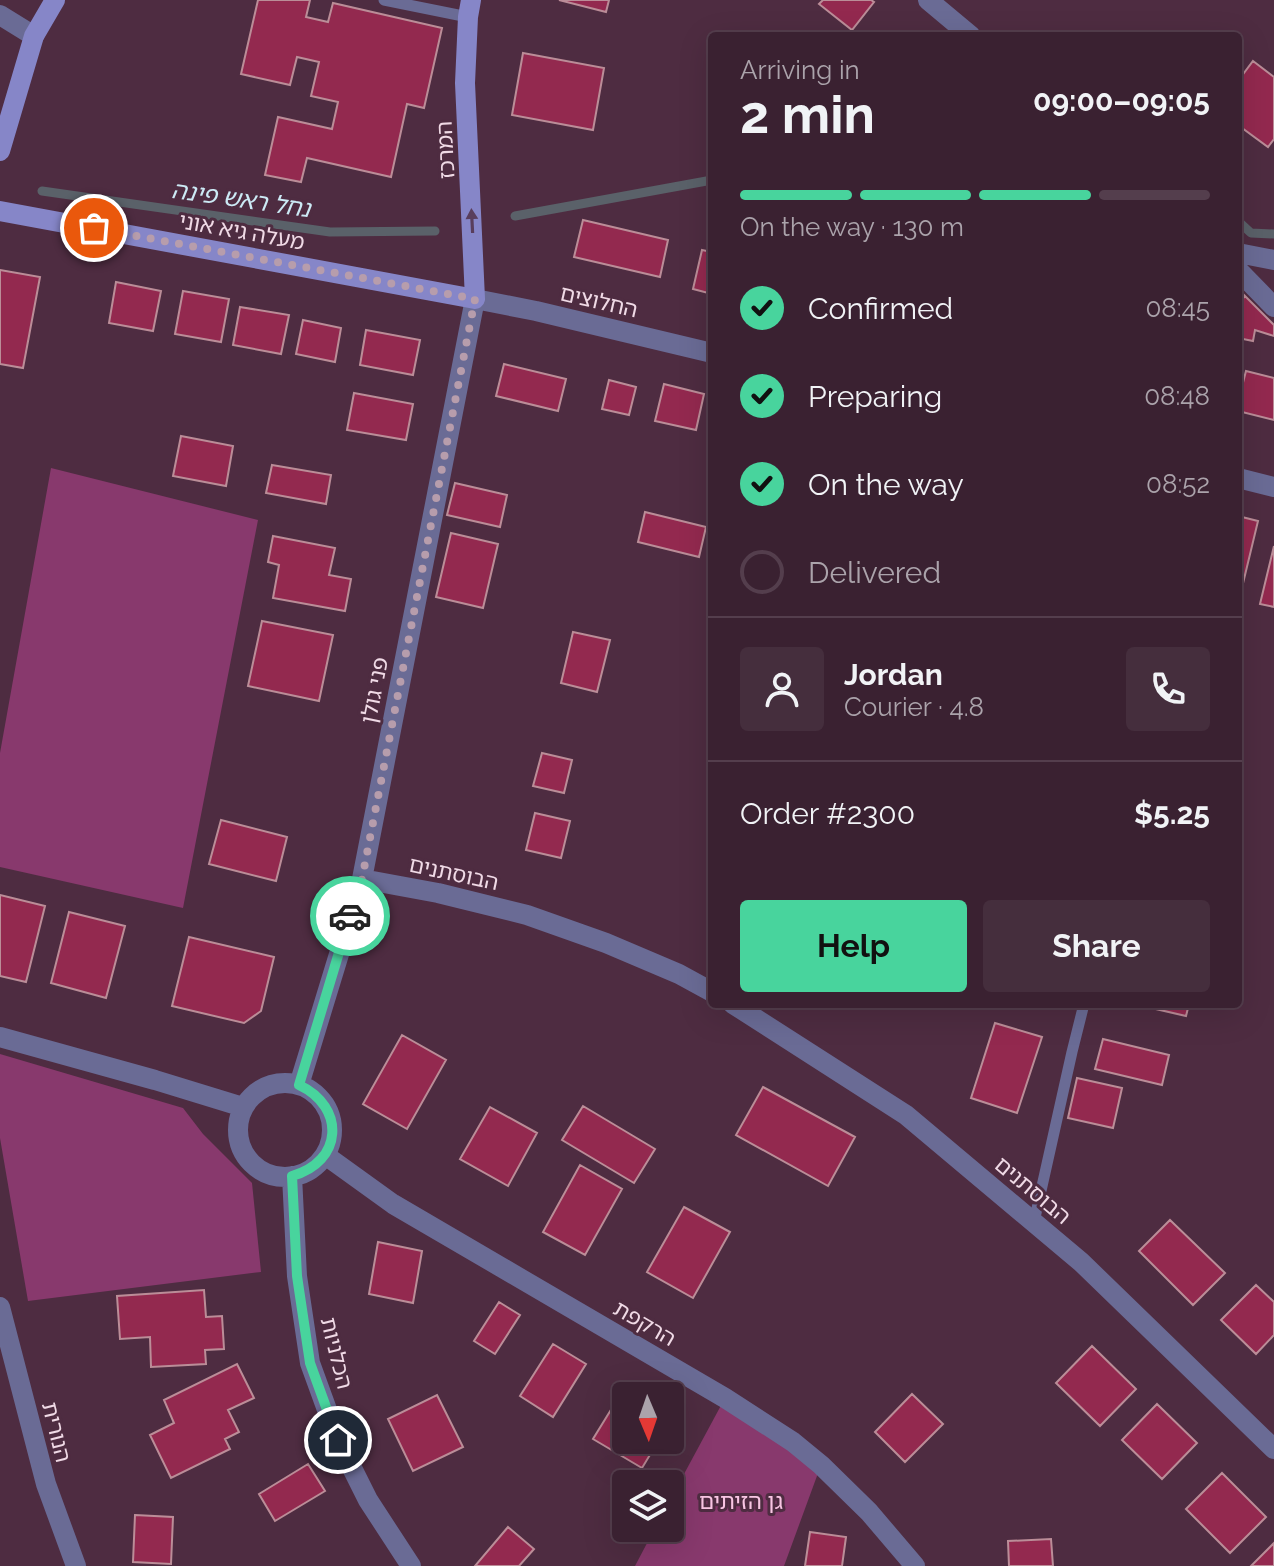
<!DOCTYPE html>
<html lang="en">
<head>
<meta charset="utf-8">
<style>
	:root { --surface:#3a2131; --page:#452e3d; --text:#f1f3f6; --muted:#aba3ab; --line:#543e4d; --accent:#48d49d }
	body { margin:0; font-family:Raleway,"Noto Sans Hebrew",sans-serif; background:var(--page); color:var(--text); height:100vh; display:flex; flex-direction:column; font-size:30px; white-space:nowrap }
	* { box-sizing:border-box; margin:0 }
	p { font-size:26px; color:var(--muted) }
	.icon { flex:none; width:44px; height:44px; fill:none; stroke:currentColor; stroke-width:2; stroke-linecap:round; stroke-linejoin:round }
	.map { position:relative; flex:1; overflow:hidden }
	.side { position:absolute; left:708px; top:32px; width:534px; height:976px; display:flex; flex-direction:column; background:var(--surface); border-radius:8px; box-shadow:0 8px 32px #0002,0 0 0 2px var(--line) }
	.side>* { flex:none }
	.needle { width:52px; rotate:178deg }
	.controls { position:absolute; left:612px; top:1382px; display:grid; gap:16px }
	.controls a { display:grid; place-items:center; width:72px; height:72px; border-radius:8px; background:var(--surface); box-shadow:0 8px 32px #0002,0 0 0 2px var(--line); font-size:40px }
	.pin { position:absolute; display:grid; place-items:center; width:68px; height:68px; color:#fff; margin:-34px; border:4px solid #fff; border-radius:50%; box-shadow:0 2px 8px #0007 }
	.courier { position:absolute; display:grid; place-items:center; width:80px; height:80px; margin:-40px; border:6px solid #48d49d; border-radius:50%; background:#fff; color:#222; box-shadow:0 2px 10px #0007 }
	.head em { font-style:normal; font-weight:700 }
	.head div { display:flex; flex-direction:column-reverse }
	.head { display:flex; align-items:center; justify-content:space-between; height:136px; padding:0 32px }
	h1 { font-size:52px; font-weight:700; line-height:60px }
	.bar { display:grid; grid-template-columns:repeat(4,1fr); gap:12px 8px; align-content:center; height:96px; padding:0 32px }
	.bar i { height:10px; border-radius:6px; background:var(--line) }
	.bar .active { background:var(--accent) }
	.bar p { grid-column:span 4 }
	.line { display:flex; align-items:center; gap:20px; padding:0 32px; border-top:2px solid var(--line) }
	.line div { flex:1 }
	.round { display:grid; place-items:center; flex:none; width:84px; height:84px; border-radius:8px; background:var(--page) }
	ol { padding:0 32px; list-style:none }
	li { display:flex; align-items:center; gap:24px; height:88px }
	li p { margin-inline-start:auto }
	li .icon { padding:8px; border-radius:50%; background:var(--accent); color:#111; stroke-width:4 }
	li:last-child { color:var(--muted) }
	li i { width:44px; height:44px; border:4px solid var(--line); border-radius:50% }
	.action { display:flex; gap:16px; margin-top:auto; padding:16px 32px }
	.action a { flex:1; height:92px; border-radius:8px; background:var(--accent); color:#111; font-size:32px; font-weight:700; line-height:92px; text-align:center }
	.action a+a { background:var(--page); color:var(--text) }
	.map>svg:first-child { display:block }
	.green { fill:#88396d }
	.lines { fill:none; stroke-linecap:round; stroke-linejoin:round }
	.stream { stroke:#5a6169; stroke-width:9 }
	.building { fill:#93294f; stroke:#bb8d98; stroke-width:2 }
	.lane { stroke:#6a6b95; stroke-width:11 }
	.street { stroke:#6a6b95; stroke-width:20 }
	.secondary { stroke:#8686c8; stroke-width:20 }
	.oneway { fill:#593e5c }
	.done { stroke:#b79dac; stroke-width:8; stroke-dasharray:0 14.4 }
	.route { stroke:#48d49d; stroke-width:10 }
	.labels { text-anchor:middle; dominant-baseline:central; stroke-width:6; stroke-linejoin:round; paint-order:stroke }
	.street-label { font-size:22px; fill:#f0dae6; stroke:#4e2c41 }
	.park-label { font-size:22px; fill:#f9c6e4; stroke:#4e2c41 }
	.water-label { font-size:24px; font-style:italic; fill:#cceaf5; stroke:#4e2c41 }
</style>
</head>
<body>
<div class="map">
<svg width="1274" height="1566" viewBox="0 0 1274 1566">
	<rect width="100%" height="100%" fill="#4e2c41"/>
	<path class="green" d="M51,468L258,520L183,908L0,867V753Z
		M0,1054L183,1108L203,1134L252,1183L261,1272L28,1301L0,1138Z
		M725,1398L821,1465L784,1566H635L655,1528H670V1500Z"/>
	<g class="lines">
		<path class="stream" d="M42,191L330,232L435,231
			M515,216L712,180
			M1238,221L1251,233L1274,234"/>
	</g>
	<path class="building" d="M258,0H310L306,17L328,22L333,3L442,28L424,108L407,104L391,177L307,158L301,182L265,175L278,117L332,129L338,102L311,96L319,62L297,57L290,85L241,74Z
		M559,0H609L606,12Z
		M823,0H871L874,2L852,30L819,4Z
		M523,53L604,68L593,130L512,115Z
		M1253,61L1274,77V139L1268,147L1238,125V81Z
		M583,220L668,240L660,277L574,257Z
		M702,250L712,252V294L693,289Z
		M0,270L40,277L23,368L0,364Z
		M116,282L161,291L153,331L109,323Z
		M183,291L229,299L221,342L175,334Z
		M1244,295L1274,325V336L1255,330L1253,341L1238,338V322Z
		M240,307L289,315L281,354L233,345Z
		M303,320L341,328L335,362L296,354Z
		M366,330L420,340L413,375L360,365Z
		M504,364L566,379L558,411L496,396Z
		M1246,371L1274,378V420L1238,411V402Z
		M609,380L636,387L629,415L602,409Z
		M664,384L704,394L696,430L655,421Z
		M354,393L413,404L406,440L347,430Z
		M181,436L233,446L226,486L173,476Z
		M272,465L331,475L326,504L266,493Z
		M455,483L507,495L500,527L447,515Z
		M645,512L706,527L699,557L638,542Z
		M1238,516L1258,521L1239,600H1238Z
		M451,533L498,544L483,608L436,597Z
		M273,536L335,548L329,575L351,579L345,611L273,598L279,565L268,562Z
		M1274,546V607L1260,604Z
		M262,621L333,635L319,701L248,686Z
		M573,632L610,640L597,692L561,683Z
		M542,753L572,760L564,793L533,786Z
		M535,813L570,821L561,858L526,850Z
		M221,820L287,837L276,881L209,864Z
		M0,895L45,906L26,982L0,976Z
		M69,912L125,926L106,998L51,983Z
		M189,937L274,957L261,1011L244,1023L172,1006Z
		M1134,1004H1189L1186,1016Z
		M995,1023L1042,1037L1017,1113L971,1098Z
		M402,1035L446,1060L407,1129L363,1104Z
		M1103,1039L1169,1055L1162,1085L1095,1069Z
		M1077,1078L1122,1088L1113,1128L1068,1118Z
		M763,1087L855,1137L828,1186L736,1135Z
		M583,1106L655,1149L634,1183L562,1140Z
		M490,1107L537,1133L508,1186L460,1159Z
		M580,1165L622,1189L585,1255L543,1232Z
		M684,1207L730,1232L693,1298L647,1272Z
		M1170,1220L1225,1273L1193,1305L1139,1251Z
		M378,1242L422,1251L413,1303L369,1294Z
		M1256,1285L1274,1302V1335L1256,1354L1221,1320Z
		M204,1290L206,1317L222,1316L224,1349L205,1350L206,1364L151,1367L150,1337L120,1339L117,1296Z
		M499,1302L520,1315L495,1354L474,1341Z
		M553,1344L586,1364L553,1417L520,1396Z
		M1092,1346L1136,1389L1100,1426L1056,1383Z
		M237,1364L254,1398L228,1410L239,1432L225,1439L230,1449L171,1478L150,1435L174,1423L164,1400Z
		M628,1382L651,1396H626V1440H659L642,1468L593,1439Z
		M912,1394L943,1424L905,1462L875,1432Z
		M437,1395L463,1447L413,1471L388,1419Z
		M1157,1404L1197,1443L1162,1479L1122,1440Z
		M308,1464L325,1491L275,1521L259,1494Z
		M1222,1473L1266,1517L1230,1553L1186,1509Z
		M135,1515L173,1517L171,1564L133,1562Z
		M508,1527L534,1549L519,1566H475Z
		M810,1532L846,1537L842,1566H805Z
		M1051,1539L1053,1566H1009L1008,1541Z
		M1274,1543V1566H1251Z"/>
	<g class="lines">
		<path class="lane" d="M384,0L468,17
			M1034,1222L1072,1052L1084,1004"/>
		<path class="street" d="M928,0L971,36
			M0,15L34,36
			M1238,253L1274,260
			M1238,270L1274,307
			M1238,478L1274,487
			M362,879L438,893L527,915L606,943L679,974L712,992
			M733,1004L906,1115L1081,1262L1274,1449
			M0,1037L155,1080L243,1107
			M238 1130a47 47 0 1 1 94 0a47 47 0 1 1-94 0Z
			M299,1085L362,879L475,299L536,311L712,353
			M325,1155L393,1204L725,1398L793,1442L821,1465L869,1512L915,1566
			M292,1176L297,1276L310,1363L338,1440L368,1500L411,1566
			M0,1307L46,1484L76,1566"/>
		<path class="secondary" d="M0,151L34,36L55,0
			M0,211L475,299L465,83L468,17L471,0"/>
	</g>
	<defs><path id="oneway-solid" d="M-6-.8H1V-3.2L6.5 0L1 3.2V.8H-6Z" transform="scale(2)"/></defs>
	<use class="oneway" href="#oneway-solid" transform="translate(472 221) rotate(-93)"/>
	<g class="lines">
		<path class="done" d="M94,228L475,299L362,879L350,916"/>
		<path class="route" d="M338,1440L310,1363L297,1276L292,1176C343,1162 346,1107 299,1085L350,916"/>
	</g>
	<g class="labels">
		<g class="street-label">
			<text transform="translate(445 150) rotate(-93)">המרכז</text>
			<text transform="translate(242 231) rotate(10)">מעלה גיא אוני</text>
			<text transform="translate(599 301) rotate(13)">החלוצים</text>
			<text transform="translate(374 690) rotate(-79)">פני גולן</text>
			<text transform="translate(454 873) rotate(12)">הבוסתנים</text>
			<text transform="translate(1033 1190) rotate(40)">הבוסתנים</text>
			<text transform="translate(645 1323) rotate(30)">הרקפת</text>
			<text transform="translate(337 1353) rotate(76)">הכלניות</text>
			<text transform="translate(57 1432) rotate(76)">הנורית</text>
		</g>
		<g class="park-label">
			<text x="741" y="1501">גן הזיתים</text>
		</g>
		<g class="water-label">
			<text transform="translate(241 199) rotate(8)">נחל ראש פינה</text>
		</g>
	</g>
</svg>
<div class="controls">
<a><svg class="needle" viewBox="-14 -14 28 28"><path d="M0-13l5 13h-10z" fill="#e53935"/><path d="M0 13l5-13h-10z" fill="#aba3ab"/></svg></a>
<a><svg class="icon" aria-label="layers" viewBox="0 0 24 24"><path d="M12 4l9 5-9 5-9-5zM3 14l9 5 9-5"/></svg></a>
</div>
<div class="pin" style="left:94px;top:228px;background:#ea580c"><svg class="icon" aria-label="bag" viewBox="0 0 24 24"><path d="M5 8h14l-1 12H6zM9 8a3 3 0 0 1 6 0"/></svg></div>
<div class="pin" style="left:338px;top:1440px;background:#1f2937"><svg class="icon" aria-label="home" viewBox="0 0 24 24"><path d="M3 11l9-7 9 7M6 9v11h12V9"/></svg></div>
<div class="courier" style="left:350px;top:916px"><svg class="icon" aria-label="car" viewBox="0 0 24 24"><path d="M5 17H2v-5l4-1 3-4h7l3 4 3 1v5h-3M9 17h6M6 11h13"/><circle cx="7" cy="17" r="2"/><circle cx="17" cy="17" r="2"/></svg></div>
<section class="side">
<div class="head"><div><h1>2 min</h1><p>Arriving in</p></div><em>09:00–09:05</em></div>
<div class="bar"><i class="active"></i><i class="active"></i><i class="active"></i><i></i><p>On the way · 130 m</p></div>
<ol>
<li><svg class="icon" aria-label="check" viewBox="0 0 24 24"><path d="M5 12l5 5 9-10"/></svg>Confirmed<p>08:45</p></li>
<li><svg class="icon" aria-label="check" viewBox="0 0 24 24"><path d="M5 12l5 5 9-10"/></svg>Preparing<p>08:48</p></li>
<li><svg class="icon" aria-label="check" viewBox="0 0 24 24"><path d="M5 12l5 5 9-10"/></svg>On the way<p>08:52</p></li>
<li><i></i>Delivered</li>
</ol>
<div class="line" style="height:144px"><a class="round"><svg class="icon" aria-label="person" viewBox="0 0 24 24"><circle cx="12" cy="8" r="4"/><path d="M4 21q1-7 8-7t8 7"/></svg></a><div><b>Jordan</b><p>Courier · 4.8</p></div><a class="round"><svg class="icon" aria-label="phone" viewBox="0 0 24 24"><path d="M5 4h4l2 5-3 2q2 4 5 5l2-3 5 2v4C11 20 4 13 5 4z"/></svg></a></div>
<div class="line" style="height:104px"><div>Order #2300</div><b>$5.25</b></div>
<div class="action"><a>Help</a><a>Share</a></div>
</section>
</div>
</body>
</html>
